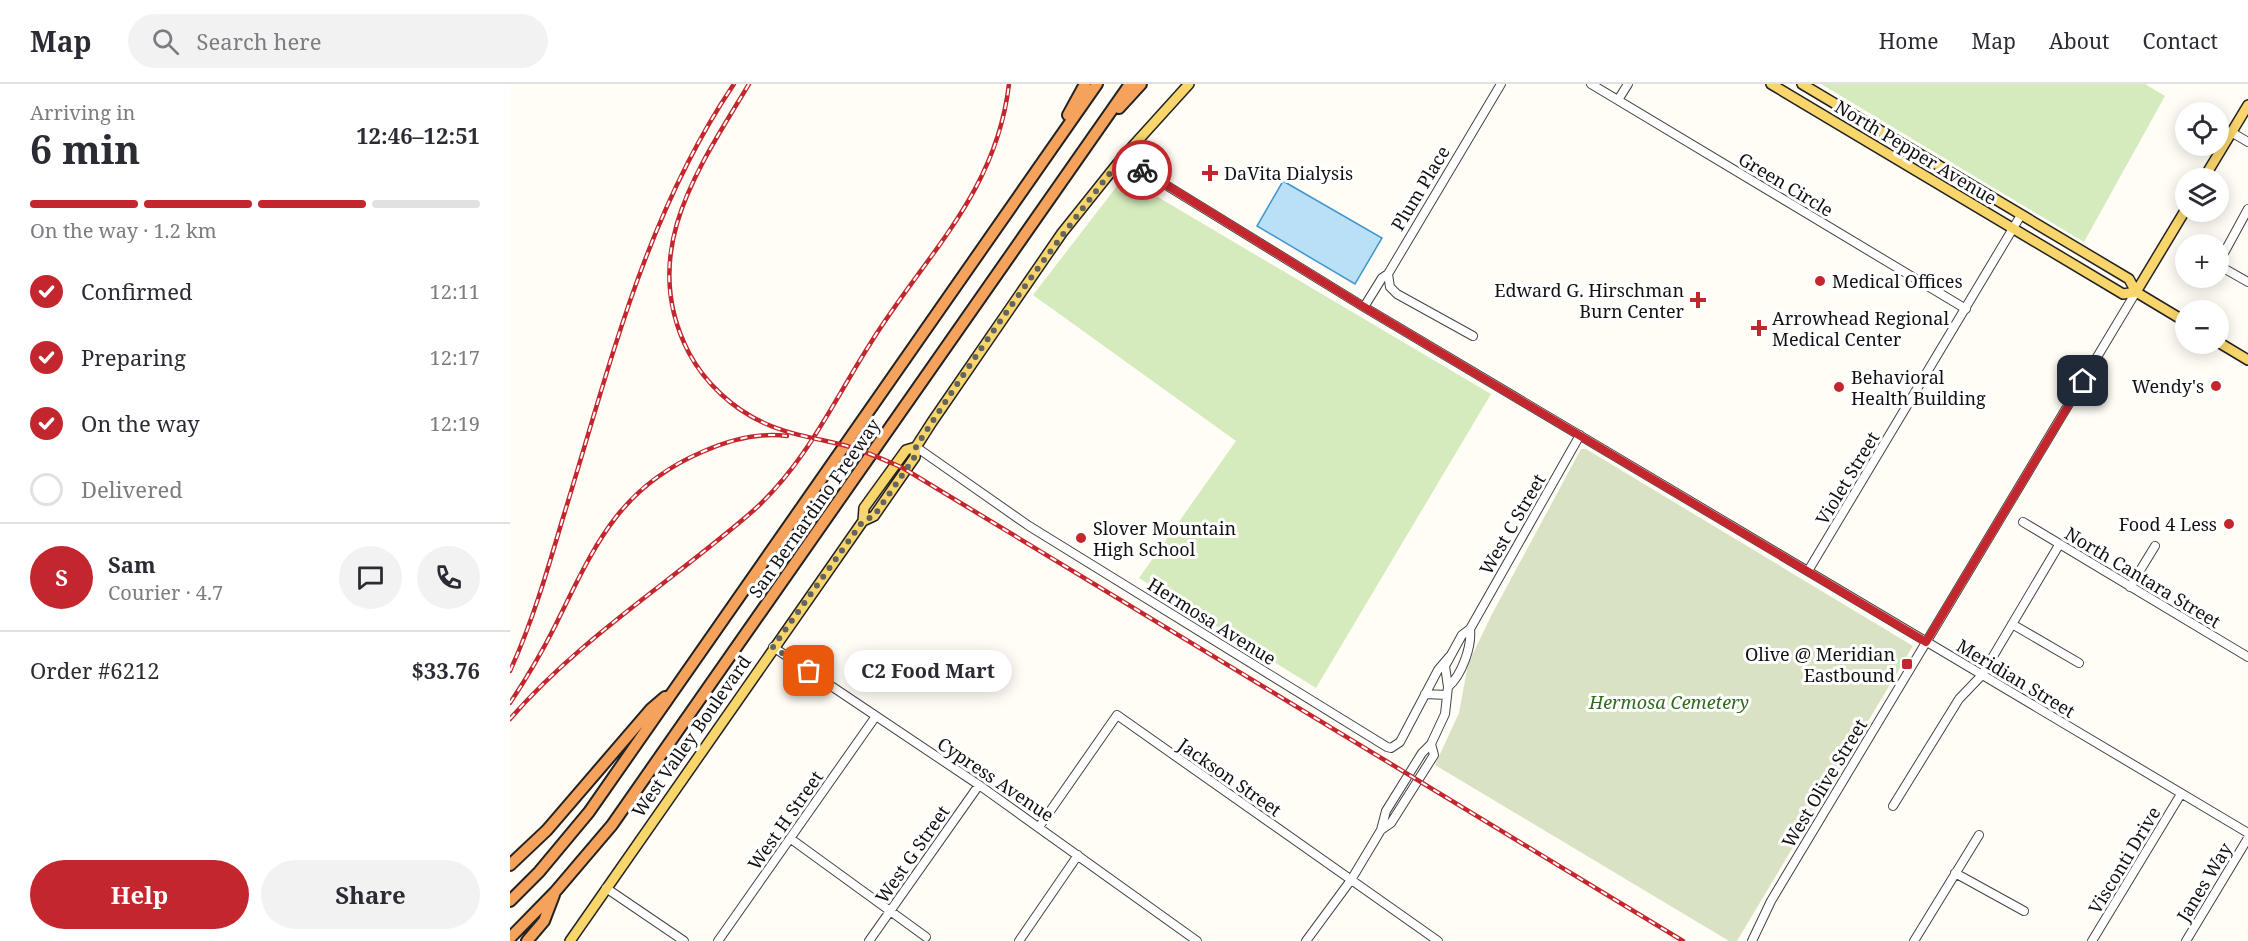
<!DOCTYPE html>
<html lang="en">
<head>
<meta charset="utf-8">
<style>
	:root { --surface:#fff; --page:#f2f2f3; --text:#2b2b33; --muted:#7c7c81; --line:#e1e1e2; --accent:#c4262e }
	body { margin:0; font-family:"Noto Serif",serif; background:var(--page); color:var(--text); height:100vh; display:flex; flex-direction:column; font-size:22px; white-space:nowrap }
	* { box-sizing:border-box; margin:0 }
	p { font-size:20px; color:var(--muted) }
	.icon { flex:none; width:33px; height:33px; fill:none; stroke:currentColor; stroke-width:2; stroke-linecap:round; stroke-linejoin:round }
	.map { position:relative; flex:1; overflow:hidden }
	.details { display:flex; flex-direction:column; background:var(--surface); width:510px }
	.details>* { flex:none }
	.buttons { position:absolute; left:1665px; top:18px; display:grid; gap:12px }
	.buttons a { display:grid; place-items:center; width:54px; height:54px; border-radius:50%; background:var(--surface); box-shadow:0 3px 15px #0003; font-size:30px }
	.pin { position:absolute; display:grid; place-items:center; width:51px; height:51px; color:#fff; margin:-26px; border-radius:12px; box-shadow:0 3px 9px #0006 }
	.courier { position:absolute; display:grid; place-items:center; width:60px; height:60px; margin:-30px; border:4px solid #c4262e; border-radius:50%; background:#fff; color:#222; box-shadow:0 2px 8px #0007 }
	.bubble { position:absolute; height:42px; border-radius:21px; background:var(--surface); box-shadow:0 3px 15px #0003; font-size:20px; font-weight:700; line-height:42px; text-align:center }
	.head em { font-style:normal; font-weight:700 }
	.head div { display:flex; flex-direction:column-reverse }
	.head { display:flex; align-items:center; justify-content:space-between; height:102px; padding:0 30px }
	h1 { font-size:39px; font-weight:700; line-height:45px }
	.bar { display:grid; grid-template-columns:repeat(4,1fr); gap:9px 6px; align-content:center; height:72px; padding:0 30px }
	.bar i { height:8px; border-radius:4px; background:var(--line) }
	.bar .current { background:var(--accent) }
	.bar p { grid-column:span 4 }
	.line { display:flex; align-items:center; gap:15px; padding:0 30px; border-top:2px solid var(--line) }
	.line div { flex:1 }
	.round { display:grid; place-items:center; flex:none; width:63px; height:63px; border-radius:32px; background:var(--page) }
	ol { padding:0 30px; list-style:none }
	li { display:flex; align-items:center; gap:18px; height:66px }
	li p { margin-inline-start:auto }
	li .icon { padding:6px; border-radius:50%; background:var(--accent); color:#fff; stroke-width:4 }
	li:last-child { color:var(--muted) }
	li i { width:33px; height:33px; border:3px solid var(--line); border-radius:50% }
	.primary-button { display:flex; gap:12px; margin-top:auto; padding:12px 30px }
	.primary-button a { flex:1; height:69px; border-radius:36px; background:var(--accent); color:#fff; font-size:24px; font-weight:700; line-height:69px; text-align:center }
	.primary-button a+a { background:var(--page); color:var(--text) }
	header { display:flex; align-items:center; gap:36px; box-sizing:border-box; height:84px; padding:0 30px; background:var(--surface); border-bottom:2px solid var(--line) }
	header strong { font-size:28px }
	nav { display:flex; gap:33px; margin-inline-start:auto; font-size:21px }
	.search { width:420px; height:54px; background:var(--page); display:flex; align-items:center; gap:15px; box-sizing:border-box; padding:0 21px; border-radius:33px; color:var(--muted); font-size:22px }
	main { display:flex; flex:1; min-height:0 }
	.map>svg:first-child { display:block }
	.green { fill:#d5ebbd }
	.cemetery { fill:#d9e3c4 }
	.water { fill:#b9e0f7; stroke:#3f96cf; stroke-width:1.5 }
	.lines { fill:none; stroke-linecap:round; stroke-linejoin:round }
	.minor-casing { stroke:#444; stroke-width:10 }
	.major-casing { stroke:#222; stroke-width:12 }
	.highway-casing { stroke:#222; stroke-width:14 }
	.minor { stroke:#fff; stroke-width:8 }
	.major { stroke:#f9d66b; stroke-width:9 }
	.highway { stroke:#f5a25d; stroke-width:10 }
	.rail-casing { stroke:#c4262e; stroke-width:4.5 }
	.rail { stroke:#fff; stroke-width:2; stroke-dasharray:7; stroke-linecap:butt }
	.done { stroke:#646461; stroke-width:6; stroke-dasharray:0 10.8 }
	.route { stroke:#c4262e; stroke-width:8 }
	.poi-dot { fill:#c4262e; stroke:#fff; stroke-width:2 }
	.labels { text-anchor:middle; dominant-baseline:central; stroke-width:6; stroke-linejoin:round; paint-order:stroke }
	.street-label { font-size:18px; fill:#111; stroke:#fff }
	.poi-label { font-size:18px; fill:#111; stroke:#fff; text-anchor:start }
	.park-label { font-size:18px; font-style:italic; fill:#2f6b1f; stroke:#fff }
</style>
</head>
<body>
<header>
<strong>Map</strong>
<div class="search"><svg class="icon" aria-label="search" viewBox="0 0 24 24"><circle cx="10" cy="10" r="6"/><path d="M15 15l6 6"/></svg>Search here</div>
<nav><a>Home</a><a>Map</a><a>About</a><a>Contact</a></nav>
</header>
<main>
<section class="details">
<div class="head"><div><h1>6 min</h1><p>Arriving in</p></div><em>12:46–12:51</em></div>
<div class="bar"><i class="current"></i><i class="current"></i><i class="current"></i><i></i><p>On the way · 1.2 km</p></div>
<ol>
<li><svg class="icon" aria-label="check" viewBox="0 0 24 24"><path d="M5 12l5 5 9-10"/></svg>Confirmed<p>12:11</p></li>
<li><svg class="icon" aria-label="check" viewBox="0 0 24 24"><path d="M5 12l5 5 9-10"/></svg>Preparing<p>12:17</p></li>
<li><svg class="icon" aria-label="check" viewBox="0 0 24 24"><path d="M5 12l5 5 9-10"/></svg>On the way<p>12:19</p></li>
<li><i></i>Delivered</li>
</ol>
<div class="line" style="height:108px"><b class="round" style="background:var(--accent);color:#fff">S</b><div><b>Sam</b><p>Courier · 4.7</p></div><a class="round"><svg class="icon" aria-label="chat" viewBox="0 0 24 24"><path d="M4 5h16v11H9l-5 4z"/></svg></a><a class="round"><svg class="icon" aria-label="phone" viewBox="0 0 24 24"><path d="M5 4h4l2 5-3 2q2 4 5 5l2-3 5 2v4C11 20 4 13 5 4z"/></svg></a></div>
<div class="line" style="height:78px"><div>Order #6212</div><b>$33.76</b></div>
<div class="primary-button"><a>Help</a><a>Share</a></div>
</section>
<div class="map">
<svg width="1738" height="857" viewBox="0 0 1738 857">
	<rect width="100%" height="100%" fill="#fffdf5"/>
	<path class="green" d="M1311,0H1635L1655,12L1574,158Z
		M614,93L981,310L806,604L629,494L726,357L523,211Z"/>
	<path class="cemetery" d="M1071,365H1076L1403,562L1227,857H1219L925,681L949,629L958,580L981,532Z"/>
	<path class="water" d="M773,97L872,154L845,200L747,142Z"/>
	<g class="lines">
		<defs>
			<path id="minor" d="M1081,0L1456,225
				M1108,16L1118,0
				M1721,48L1738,58
				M612,74L854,223L1738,749
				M1708,180L1738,125
				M1708,181L1738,198
				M878,190L880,203L887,210L963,252
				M854,223L872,194L878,190L991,0
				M406,363L519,442L877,663L881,664L890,658L928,586L939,573
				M1513,438L1738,573
				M1298,487L1511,131
				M1620,503L1645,462
				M1502,540L1569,579
				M263,563L469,701L687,857
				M938,603C952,591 962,562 960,545
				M915,610L937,611
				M1383,722L1449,615L1472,591L1549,461
				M529,743L607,631L928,857
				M871,746L881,739L924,671L921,660
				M281,755L416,853
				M1445,789L1514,827
				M96,804L174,857
				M208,857L366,632
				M359,857L469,701
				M509,857L568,771
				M796,857L841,796L871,746L876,727L912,669L921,660L935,630L938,603L935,582L952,551L960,545L1070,351
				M1242,857L1261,817L1626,208
				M1404,857L1469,751
				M1582,857L1671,710
				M1676,857L1738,754"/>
			<path id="major" d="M1261,0L1613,210L1626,208
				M1292,0L1619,195L1626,208L1676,238
				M1694,94L1738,21
				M1626,208L1676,125
				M1708,258L1738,276
				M353,437L364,432L405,373L406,363L422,338L552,149L612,74L679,0
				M60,857L353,437L354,424L396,366L406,363"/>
			<path id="highway" d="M609,24L631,0
				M558,31L575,0
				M0,781L37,746L141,625L155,613
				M0,817L29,788L79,728L587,0
				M0,854L45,808L102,741L620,0
				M17,857L34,837L44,811"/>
		</defs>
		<use href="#minor" class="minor-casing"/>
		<use href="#major" class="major-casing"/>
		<use href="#highway" class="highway-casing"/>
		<use href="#minor" class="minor"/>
		<use href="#major" class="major"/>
		<use href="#highway" class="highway"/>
		<defs>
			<path id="rail" d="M239,0C188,85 127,169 179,269C195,299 223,325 254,339C278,350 304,354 329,360C351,365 372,375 393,384L1173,857
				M0,587C22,539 37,488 52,437C99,286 134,133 224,0
				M0,619C16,595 31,570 44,544C83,466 106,405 192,368C219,356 248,348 277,352
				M0,635C70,554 164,496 244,426C296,379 323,318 360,260C415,171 486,110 499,0"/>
		</defs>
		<use href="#rail" class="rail-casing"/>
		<use href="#rail" class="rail"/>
	</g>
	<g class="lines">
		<path class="done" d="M299,587L263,563L353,437L364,432L404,374L406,363C470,263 538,167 612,74L632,86"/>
		<path class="route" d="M632,86L854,223L1416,558L1573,297"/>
	</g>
	<g class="poi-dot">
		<path d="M697 80h6v6h6v6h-6v6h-6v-6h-6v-6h6z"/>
		<circle cx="1310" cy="197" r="6"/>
		<path d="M1185 207h6v6h6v6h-6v6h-6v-6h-6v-6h6z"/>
		<path d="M1246 235h6v6h6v6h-6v6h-6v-6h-6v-6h6z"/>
		<circle cx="1706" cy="302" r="6"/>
		<circle cx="1329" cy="303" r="6"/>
		<circle cx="1719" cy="440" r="6"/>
		<circle cx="571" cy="454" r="6"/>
		<rect x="1391" y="574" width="12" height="12" rx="3"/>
	</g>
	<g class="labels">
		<g class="street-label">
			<text transform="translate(1406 68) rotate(31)">North Pepper Avenue</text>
			<text transform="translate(1276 100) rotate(31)">Green Circle</text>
			<text transform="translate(910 104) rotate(-59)">Plum Place</text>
			<text transform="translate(1337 394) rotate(-59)">Violet Street</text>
			<text transform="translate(304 424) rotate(-55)">San Bernardino Freeway</text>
			<text transform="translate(1002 440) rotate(-60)">West C Street</text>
			<text transform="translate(1633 493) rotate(31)">North Cantara Street</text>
			<text transform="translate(702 537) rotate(32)">Hermosa Avenue</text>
			<text transform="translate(1506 594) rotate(31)">Meridian Street</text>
			<text transform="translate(181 652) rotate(-55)">West Valley Boulevard</text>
			<text transform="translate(720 693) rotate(35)">Jackson Street</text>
			<text transform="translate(486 695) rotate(34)">Cypress Avenue</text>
			<text transform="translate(1314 699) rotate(-59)">West Olive Street</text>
			<text transform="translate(275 736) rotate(-55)">West H Street</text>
			<text transform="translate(402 770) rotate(-55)">West G Street</text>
			<text transform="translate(1614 776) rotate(-59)">Visconti Drive</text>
			<text transform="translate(1694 798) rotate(-59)">Janes Way</text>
		</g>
		<g class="poi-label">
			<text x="714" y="89">DaVita Dialysis</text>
			<text x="1322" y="197">Medical Offices</text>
			<text x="1174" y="206" text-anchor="end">Edward G. Hirschman<tspan x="1174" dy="21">Burn Center</tspan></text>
			<text x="1262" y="234">Arrowhead Regional<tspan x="1262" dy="21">Medical Center</tspan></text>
			<text x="1341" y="293">Behavioral<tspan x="1341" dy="21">Health Building</tspan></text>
			<text x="1694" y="302" text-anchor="end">Wendy's</text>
			<text x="1707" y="440" text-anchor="end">Food 4 Less</text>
			<text x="583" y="444">Slover Mountain<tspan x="583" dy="21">High School</tspan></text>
			<text x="1385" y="570" text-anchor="end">Olive @ Meridian<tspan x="1385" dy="21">Eastbound</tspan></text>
		</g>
		<g class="park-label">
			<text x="1159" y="618">Hermosa Cemetery</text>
		</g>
	</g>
</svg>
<div class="buttons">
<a><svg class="icon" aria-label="locate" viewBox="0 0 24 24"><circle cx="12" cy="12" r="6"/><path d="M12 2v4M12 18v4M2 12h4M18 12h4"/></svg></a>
<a><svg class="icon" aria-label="layers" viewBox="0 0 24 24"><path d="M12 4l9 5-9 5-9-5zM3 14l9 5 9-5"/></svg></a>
<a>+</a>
<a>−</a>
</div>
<div class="pin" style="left:299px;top:587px;background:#ea580c"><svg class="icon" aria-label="bag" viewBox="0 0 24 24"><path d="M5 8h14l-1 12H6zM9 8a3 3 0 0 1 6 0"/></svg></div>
<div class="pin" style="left:1573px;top:297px;background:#1f2937"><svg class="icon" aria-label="home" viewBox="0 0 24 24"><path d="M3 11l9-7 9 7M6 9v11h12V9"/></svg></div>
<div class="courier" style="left:632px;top:86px"><svg class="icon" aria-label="bike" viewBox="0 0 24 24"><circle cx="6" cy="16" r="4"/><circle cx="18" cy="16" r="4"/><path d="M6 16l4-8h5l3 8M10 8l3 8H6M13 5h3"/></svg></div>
<div class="bubble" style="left:334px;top:566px;width:168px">C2 Food Mart</div>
</div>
</main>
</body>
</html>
